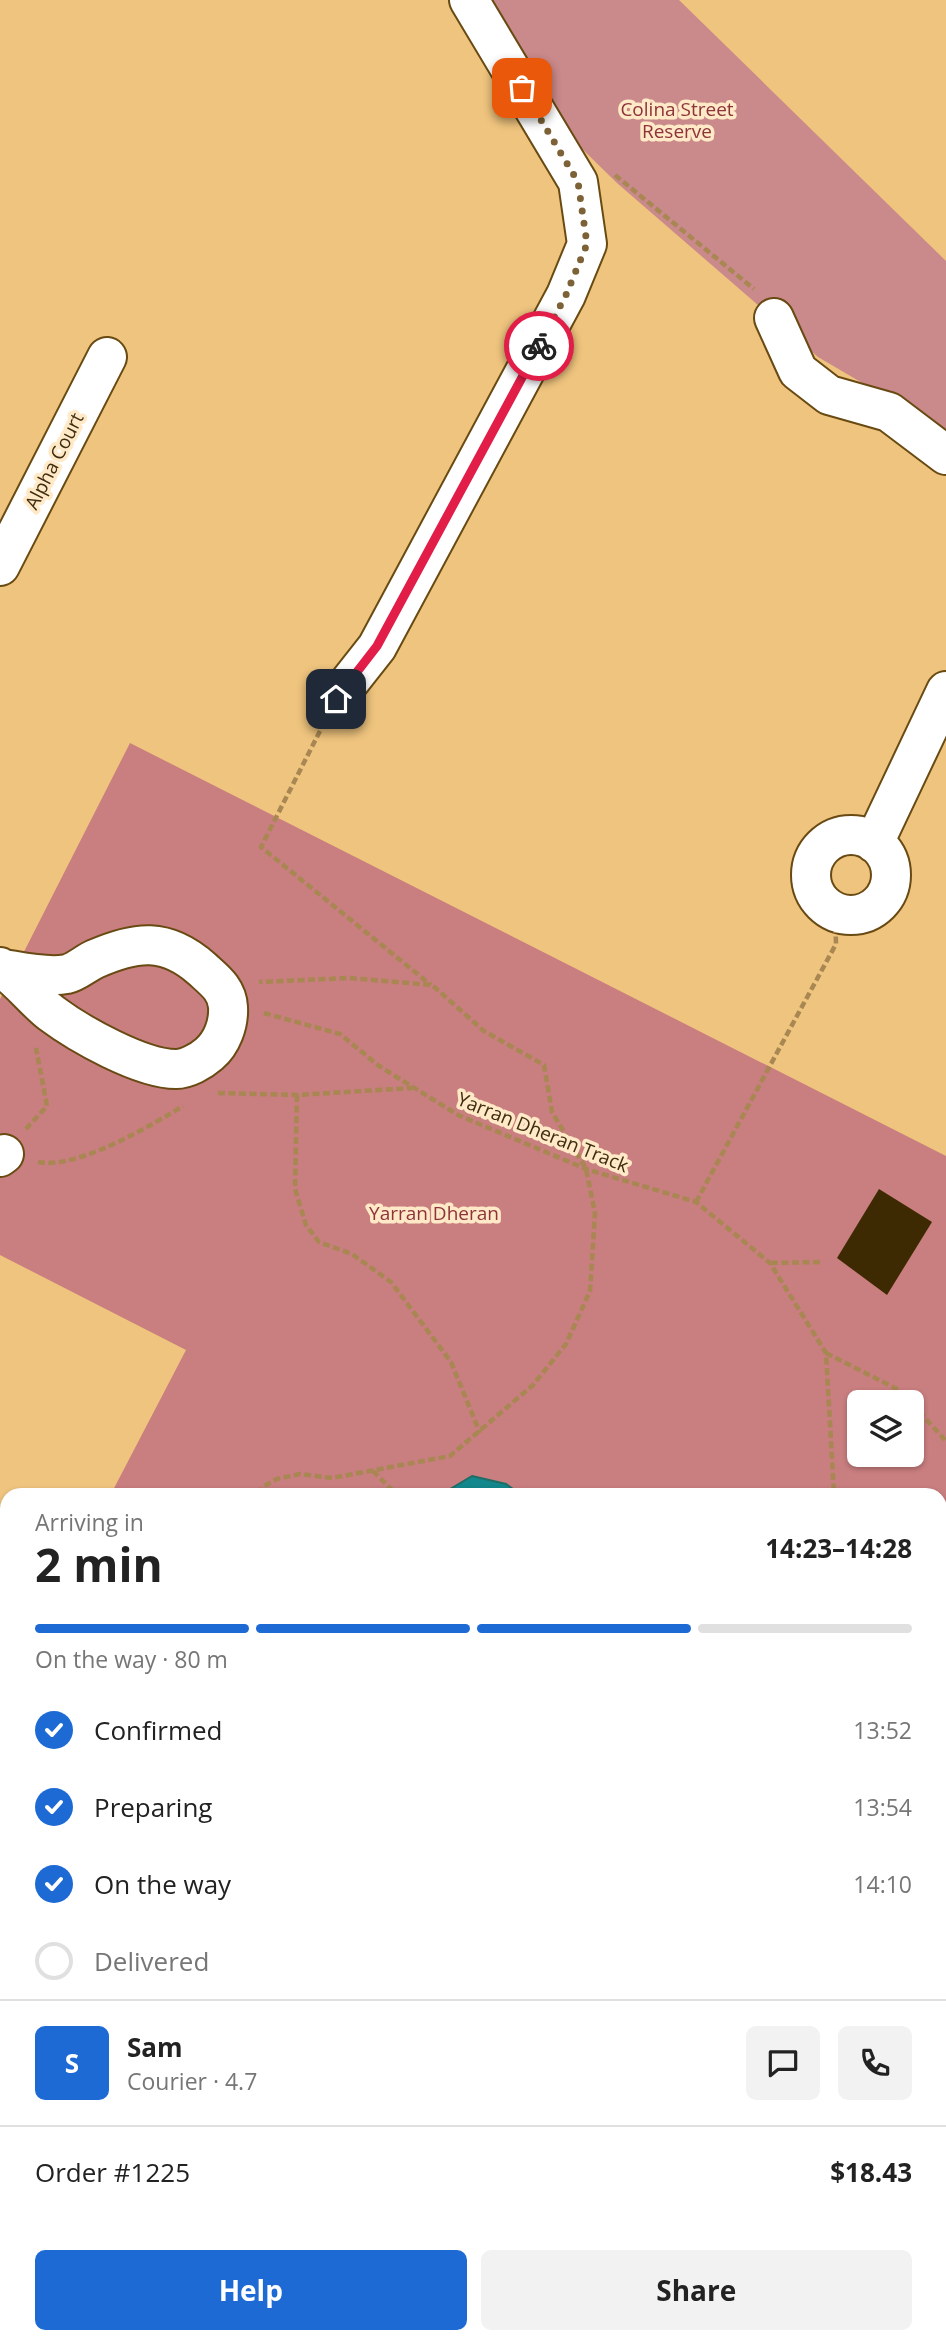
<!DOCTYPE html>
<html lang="en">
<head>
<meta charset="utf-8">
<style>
	:root { --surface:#fff; --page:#f2f2f2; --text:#222; --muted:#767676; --line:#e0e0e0; --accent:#1e6ad5 }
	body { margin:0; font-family:"Open Sans",sans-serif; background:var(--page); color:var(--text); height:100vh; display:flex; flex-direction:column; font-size:26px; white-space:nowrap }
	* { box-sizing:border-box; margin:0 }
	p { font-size:23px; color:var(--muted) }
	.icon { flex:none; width:38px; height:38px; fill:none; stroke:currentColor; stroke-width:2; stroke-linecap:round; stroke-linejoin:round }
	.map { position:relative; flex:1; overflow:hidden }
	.side { position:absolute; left:0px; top:1488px; width:947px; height:856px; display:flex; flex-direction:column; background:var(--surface); border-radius:21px 21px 0 0; box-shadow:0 2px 5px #0004 }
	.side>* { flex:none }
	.fabs { position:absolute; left:847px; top:1390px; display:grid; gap:14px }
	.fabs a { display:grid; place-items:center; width:77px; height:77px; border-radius:10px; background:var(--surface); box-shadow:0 2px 5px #0004; font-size:35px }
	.pin { position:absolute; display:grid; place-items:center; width:60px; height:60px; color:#fff; margin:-30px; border-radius:14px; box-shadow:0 4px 10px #0006 }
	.courier { position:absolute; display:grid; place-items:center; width:70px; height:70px; margin:-35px; border:5px solid #e11d48; border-radius:50%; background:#fff; color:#222; box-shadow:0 2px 9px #0007 }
	.headline em { font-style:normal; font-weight:700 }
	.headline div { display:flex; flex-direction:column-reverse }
	.headline { display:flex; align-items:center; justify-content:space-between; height:119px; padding:0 35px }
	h1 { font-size:46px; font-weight:700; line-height:52px }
	.bar { display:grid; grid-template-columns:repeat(4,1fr); gap:10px 7px; align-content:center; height:84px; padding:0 35px }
	.bar i { height:9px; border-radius:5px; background:var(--line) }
	.bar .on { background:var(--accent) }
	.bar p { grid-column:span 4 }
	.line { display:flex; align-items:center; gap:18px; padding:0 35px; border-top:2px solid var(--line) }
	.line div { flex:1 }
	.round { display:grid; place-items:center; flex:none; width:74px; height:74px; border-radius:10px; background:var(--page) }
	ol { padding:0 35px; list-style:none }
	li { display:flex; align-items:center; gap:21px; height:77px }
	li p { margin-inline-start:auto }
	li .icon { padding:7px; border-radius:50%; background:var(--accent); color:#fff; stroke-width:4 }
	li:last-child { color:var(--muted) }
	li i { width:38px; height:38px; border:4px solid var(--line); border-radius:50% }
	.cta { display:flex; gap:14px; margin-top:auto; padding:14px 35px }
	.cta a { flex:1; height:80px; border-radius:10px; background:var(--accent); color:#fff; font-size:28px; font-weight:700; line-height:80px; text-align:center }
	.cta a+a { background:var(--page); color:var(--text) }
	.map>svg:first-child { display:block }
	.green { fill:#ca898a }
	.forest { fill:#c97e7f; fill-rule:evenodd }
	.water { fill:#12888c; stroke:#1f6d67; stroke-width:2 }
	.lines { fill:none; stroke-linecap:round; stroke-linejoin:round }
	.stream { stroke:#1f6d67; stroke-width:10 }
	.building { fill:#3e2a02 }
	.minor-casing { stroke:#684a12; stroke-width:42 }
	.path { stroke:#a88752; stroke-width:4.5; stroke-dasharray:7 3.5; stroke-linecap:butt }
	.minor { stroke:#fff; stroke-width:38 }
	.done { stroke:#7c6236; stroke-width:7; stroke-dasharray:0 12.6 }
	.route { stroke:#e11d48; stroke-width:9 }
	.labels { text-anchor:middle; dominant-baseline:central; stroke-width:7; stroke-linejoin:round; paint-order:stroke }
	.park-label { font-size:19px; fill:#8e333b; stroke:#ffe9c7 }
	.street-label { font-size:19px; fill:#3e2d10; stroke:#ffe9c7 }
</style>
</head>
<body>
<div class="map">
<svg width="946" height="2342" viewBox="0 0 946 2342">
	<rect width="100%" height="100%" fill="#efc47e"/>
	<path class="green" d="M469,0H679L946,261V432L818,357L617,183L528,96Z"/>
	<path class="forest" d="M130,743L946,1156V2342H0V1709L7,1695V2336H940V1494H111L186,1350L0,1255V999ZM859,1402H912V1454H859Z"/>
	<path class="water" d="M472,1476L506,1484L520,1494H442Z"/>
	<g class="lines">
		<path class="stream" d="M232,2336L233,2342
			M761,2336L764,2342"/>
	</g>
	<path class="building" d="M879,1189L932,1222L887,1295L837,1258Z"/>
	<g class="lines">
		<defs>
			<path id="minor" d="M774,318L798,371L829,395L889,412L946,455
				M0,566L107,357
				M336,699L377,647L566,295L587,244L578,182L469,0
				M811 875a40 40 0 1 1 80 0a40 40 0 1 1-80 0Z
				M874,843L946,691
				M0,967C19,979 33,999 51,1013C79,1034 141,1069 176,1069C187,1069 201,1061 209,1054C222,1043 229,1024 228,1007C227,989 214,980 202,969C166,937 136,941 95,959C86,963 76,972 67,974C48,978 22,972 4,969
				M0,1157L4,1154"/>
		</defs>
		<use href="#minor" class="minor-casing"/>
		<path class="path" d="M615,175L754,289
			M320,731L261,847L431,985
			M264,1013L340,1034L379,1066L458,1115L586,1169L696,1202L770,1263L826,1353L834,1494
			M218,1093L297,1095L412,1088
			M297,1095L295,1189L306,1225L319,1242L352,1254L391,1282L451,1362L480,1433
			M26,1129L47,1106L36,1048
			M38,1162C76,1170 150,1126 183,1106
			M696,1202L836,944L835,912
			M771,1263L821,1262
			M826,1353L899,1390L910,1402
			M912,1404L946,1441
			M373,1471L396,1494
			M258,1494L264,1486L277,1479L300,1474L332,1478L450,1456L533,1385L566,1344L590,1291L595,1213L586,1169L552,1112L544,1065L484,1031L432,985L349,978L259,982
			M940,1729L946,1731
			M940,2029L946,2026
			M0,2159L7,2147
			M940,2174L946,2172
			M0,2284L7,2277
			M940,2325L946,2326
			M150,2336L152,2342
			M328,2336L331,2342
			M676,2336L689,2342
			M873,2336L884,2342
			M433,2342L441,2336
			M780,2342L829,2336"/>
		<use href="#minor" class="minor"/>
	</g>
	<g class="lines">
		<path class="done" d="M522,88L578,182L587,244L566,295L539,346"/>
		<path class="route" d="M336,699L377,646L539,346"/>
	</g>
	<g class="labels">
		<g class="park-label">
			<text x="677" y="109">Colina Street<tspan x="677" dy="22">Reserve</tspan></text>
			<text x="434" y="1213">Yarran Dheran</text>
		</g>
		<g class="street-label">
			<text transform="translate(54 461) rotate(-63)">Alpha Court</text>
			<text transform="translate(543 1132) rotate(22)">Yarran Dheran Track</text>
		</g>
	</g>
</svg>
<div class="fabs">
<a><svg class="icon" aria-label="layers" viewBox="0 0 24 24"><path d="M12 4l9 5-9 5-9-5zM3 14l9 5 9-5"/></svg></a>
</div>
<div class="pin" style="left:522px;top:88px;background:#ea580c"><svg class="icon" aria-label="bag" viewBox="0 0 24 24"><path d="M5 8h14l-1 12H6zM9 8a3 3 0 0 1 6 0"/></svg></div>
<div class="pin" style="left:336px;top:699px;background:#1f2937"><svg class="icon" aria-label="home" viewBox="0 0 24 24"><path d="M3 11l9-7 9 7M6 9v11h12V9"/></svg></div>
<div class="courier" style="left:539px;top:346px"><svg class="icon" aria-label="bike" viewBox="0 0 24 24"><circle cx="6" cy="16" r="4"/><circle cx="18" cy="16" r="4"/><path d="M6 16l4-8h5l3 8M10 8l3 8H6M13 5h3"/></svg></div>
<section class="side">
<div class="headline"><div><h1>2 min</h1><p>Arriving in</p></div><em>14:23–14:28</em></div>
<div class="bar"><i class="on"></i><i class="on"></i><i class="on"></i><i></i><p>On the way · 80 m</p></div>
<ol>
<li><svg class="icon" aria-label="check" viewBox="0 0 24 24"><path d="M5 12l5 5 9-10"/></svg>Confirmed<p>13:52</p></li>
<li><svg class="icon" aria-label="check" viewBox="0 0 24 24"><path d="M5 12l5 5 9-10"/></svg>Preparing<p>13:54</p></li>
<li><svg class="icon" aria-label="check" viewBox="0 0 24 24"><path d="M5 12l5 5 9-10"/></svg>On the way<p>14:10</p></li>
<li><i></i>Delivered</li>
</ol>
<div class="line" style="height:126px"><b class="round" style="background:var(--accent);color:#fff">S</b><div><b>Sam</b><p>Courier · 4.7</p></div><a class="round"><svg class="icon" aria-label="chat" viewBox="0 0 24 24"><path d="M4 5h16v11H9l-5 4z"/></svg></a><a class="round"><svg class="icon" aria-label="phone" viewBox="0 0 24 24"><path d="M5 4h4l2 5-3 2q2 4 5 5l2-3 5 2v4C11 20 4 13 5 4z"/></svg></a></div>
<div class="line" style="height:91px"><div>Order #1225</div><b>$18.43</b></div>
<div class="cta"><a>Help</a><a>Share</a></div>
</section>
</div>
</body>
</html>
